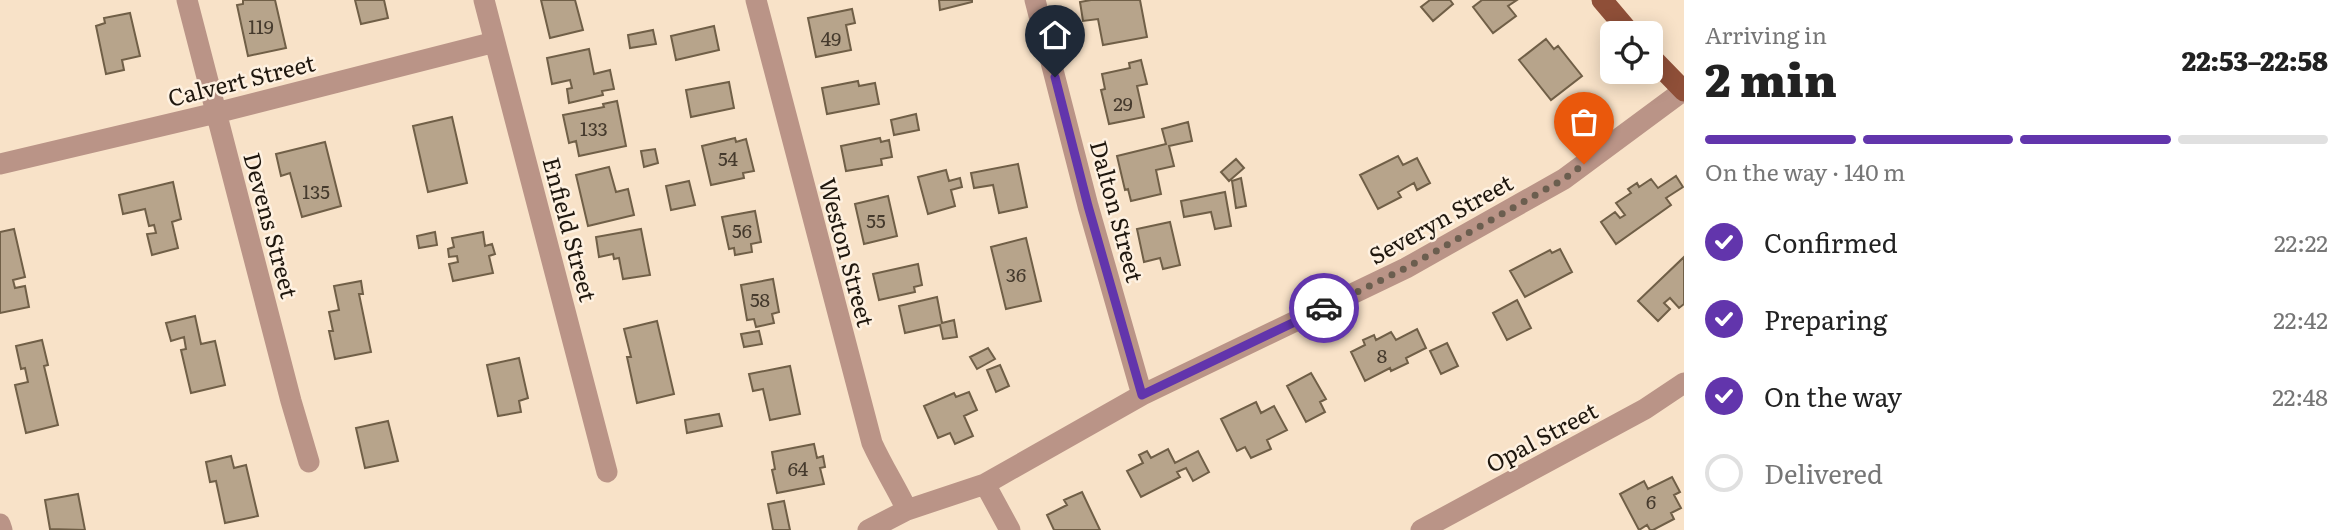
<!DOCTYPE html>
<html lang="en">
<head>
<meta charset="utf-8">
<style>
	:root { --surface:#fff; --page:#f2f2f2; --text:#222; --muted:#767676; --line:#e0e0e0; --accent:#6235ac }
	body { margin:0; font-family:Literata,serif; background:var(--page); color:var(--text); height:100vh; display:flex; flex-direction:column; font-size:26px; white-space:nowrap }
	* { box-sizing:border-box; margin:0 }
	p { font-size:23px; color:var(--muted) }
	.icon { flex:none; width:38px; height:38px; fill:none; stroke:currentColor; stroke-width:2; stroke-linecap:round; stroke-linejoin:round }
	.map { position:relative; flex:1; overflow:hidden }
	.sheet { display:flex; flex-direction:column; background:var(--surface); width:665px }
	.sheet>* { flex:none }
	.controls { position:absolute; left:1600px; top:21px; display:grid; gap:14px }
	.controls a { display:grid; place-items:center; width:63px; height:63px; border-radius:10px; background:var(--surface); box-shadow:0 4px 18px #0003; font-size:35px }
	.pin { position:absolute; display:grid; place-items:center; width:60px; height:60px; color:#fff; margin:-72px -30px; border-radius:50% 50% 50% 0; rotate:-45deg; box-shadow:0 0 7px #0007 }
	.pin .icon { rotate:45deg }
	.courier { position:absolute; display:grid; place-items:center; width:70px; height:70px; margin:-35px; border:5px solid #6235ac; border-radius:50%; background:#fff; color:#222; box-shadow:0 2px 9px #0007 }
	.headline em { font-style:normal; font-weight:800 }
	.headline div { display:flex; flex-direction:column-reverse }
	.headline { display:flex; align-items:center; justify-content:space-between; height:119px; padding:0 21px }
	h1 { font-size:46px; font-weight:800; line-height:52px }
	.bar { display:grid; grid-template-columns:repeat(4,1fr); gap:10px 7px; align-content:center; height:84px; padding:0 21px }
	.bar i { height:9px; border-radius:5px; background:var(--line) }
	.bar .active { background:var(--accent) }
	.bar p { grid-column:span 4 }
	ol { padding:0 21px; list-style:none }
	li { display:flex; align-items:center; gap:21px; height:77px }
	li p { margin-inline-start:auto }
	li .icon { padding:7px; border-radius:50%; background:var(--accent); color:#fff; stroke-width:4 }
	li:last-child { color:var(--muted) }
	li i { width:38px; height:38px; border:4px solid var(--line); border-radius:50% }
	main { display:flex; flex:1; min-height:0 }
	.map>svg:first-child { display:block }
	.building { fill:#b7a48b; stroke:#705f47; stroke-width:2 }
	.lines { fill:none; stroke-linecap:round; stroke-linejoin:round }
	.minor { stroke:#ba9487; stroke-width:21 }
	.major { stroke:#8f4f38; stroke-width:21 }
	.done { stroke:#6b5e4f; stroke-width:7; stroke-dasharray:0 12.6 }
	.route { stroke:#6235ac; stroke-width:9 }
	.labels { text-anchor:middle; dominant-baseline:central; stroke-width:5; stroke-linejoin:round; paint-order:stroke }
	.number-label { font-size:19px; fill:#453a2d }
	.street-label { font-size:23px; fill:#1f170e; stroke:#fef1e1 }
</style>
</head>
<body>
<main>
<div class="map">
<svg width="1684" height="530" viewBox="0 0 1684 530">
	<rect width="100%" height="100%" fill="#f8e2c8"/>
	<path class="building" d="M243,0H275L286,48L248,56L237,5L243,4Z
		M355,0H384L388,18L361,24Z
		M541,0H575L583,30L550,38Z
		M939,0H972V2L940,10Z
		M1091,0H1140L1147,37L1103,45L1098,19L1083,21L1080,2Z
		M1430,0H1450L1453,4L1433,21L1421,7Z
		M1482,0H1517L1508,6L1516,16L1493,33L1473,7Z
		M852,9L855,23L846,25L851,50L816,57L808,18Z
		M130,13L140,56L122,60L124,70L106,74L96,26L105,23L104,18Z
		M714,26L719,50L676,60L671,36Z
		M653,30L656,44L630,48L628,35Z
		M1546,39L1554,49L1558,46L1582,76L1551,100L1519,60Z
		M589,49L594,74L610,70L614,89L602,91L603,95L569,103L567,89L572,88L570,80L552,84L547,58Z
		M1141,60L1147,84L1137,86L1144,117L1109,124L1101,90L1105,89L1102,74L1130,68L1129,63Z
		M858,81L859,86L875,83L879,104L827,114L822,88Z
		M729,82L734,108L691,117L686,90Z
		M617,101L626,146L579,156L576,141L569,143L563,115L604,107L603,104Z
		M916,114L919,130L894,135L891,120Z
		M452,117L467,183L428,192L413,126Z
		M1188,122L1192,141L1169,146L1174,166L1156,170L1161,194L1131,201L1128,189L1125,190L1117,156L1166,144L1162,129Z
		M735,138L736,142L746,139L754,171L743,173L744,178L711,185L702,146Z
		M880,138L881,142L889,140L892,157L881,159L882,165L846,171L841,146Z
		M325,142L341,206L302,217L290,173L281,176L276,154Z
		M655,149L658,163L644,167L641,151Z
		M1398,156L1403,165L1417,158L1430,183L1417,190L1414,183L1398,192L1401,197L1378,209L1360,175Z
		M1236,159L1244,168L1229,181L1221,172Z
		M1018,164L1027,207L999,213L993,185L974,188L971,173Z
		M609,167L616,192L628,189L634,215L588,226L576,175Z
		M946,170L949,181L960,178L962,187L951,190L955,206L928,214L918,177Z
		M1676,176L1683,187L1666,198L1671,205L1616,244L1601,222L1615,212L1620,218L1625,215L1616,203L1631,193L1628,189L1637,183L1639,187L1651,179L1658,188Z
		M1241,178L1246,206L1236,208L1232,181Z
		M689,181L695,205L671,210L666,186Z
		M173,182L181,219L172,222L178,248L152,255L147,234L156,233L154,225L149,226L145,209L123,214L119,195Z
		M1225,192L1231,226L1215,229L1211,212L1184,217L1181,201Z
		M888,196L897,236L864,244L855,204Z
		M755,211L761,242L751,244L752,252L735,255L734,248L729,249L722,217Z
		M1170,222L1180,265L1163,269L1160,258L1144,262L1137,229Z
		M14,229L25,277L13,280L15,288L25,286L29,307L0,313V232Z
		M641,229L650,275L623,279L619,258L614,259L613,254L599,257L596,237Z
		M435,232L437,245L419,248L417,236Z
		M483,232L485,246L492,244L495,254L489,256L493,273L453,281L449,264L458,262L457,256L449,257L448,249L454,247L452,238Z
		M1026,238L1041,301L1006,309L991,247Z
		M1560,249L1572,272L1525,297L1510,271L1550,250L1552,253Z
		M1684,257V304L1679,308L1670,298L1664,303L1670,309L1658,321L1638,301Z
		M918,264L922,285L914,287L915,292L879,300L873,274Z
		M773,279L779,312L772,314L774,323L756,327L754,319L747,320L741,285Z
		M361,281L363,294H359L371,352L335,359L329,331H333L329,312L339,310L334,286Z
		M937,297L942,323L954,320L957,337L943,339L940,325L905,333L899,306Z
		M1517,300L1531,328L1507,340L1493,313Z
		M195,316L201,344L215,341L225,385L191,393L181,350L186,349L184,337L171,341L166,323Z
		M657,321L674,394L637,403L627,357H631L624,329Z
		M1417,329L1426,348L1406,358L1408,363L1391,371L1390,368L1365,381L1351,352L1365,345L1363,340L1374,335L1376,340L1391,332L1396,340Z
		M759,331L762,344L744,347L741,334Z
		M42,340L48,365L44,366L58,425L26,433L15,385L28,382L25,368L21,369L16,346Z
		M1447,343L1458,366L1441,374L1430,351Z
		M988,348L995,359L977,369L970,357Z
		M519,358L528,398L519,401L521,412L498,416L487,365Z
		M1000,365L1009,386L996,392L987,370Z
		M790,366L800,414L770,420L763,389L753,391L749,374Z
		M1311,373L1326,399L1320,402L1325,412L1306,422L1287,386Z
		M969,392L977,410L964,416L973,436L955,444L950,433L938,438L924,406L954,393L956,397Z
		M1256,402L1261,413L1274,406L1287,430L1267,440L1271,449L1251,458L1245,447L1237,451L1221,419Z
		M719,414L722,426L687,433L685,420Z
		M388,421L398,461L365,468L356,428Z
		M814,444L817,458L823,456L825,467L820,468L824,484L777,493L772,470L775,469L772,452Z
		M1168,449L1175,463L1198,451L1209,472L1193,481L1186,468L1177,472L1180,477L1141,497L1127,471L1143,463L1139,455L1147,451L1151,458Z
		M231,456L234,468L246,465L258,516L225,523L216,481L210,482L206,462Z
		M1672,477L1680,492L1674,495L1681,508L1671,513L1674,519L1653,530H1650L1647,525L1639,530L1620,494L1644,481L1648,489Z
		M1082,492L1100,530H1054L1047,515L1067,505L1064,500Z
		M78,494L85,530L50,529L45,500Z
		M784,501L790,530H773L768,504Z"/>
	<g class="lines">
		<path class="minor" d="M187,0L291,401L309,462
			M484,0L607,472
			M756,0L872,443C883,467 896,487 907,510
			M1035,0L1088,206L1142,395
			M0,164L216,113L495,42
			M985,484L1010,530
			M0,524L2,530
			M868,530L907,510L985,484L1142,395L1406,268L1564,179L1683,91
			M1421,530L1645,409L1684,383"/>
		<path class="major" d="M1602,0L1630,33
			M1650,56L1684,91"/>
	</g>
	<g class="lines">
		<path class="done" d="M1324,308L1406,268L1564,179L1584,164"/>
		<path class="route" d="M1055,77L1088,206L1142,395L1324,308"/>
	</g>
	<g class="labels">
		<g class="number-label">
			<text x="261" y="26">119</text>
			<text x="831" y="38">49</text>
			<text x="1123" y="103">29</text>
			<text x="594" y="128">133</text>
			<text x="728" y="158">54</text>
			<text x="316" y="191">135</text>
			<text x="876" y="220">55</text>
			<text x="742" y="230">56</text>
			<text x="1016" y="274">36</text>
			<text x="760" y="299">58</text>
			<text x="1382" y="355">8</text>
			<text x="798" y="468">64</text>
			<text x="1651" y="501">6</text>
		</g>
		<g class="street-label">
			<text transform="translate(241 79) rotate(-14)">Calvert Street</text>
			<text transform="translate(1118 211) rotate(75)">Dalton Street</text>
			<text transform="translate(1440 218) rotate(-29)">Severyn Street</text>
			<text transform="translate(272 225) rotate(75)">Devens Street</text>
			<text transform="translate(571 229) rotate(75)">Enfield Street</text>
			<text transform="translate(848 252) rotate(75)">Weston Street</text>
			<text transform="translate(1541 436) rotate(-28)">Opal Street</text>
		</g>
	</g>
</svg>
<div class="controls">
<a><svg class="icon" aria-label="locate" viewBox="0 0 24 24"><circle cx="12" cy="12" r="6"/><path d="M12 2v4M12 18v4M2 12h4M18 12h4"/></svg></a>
</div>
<div class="pin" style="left:1584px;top:164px;background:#ea580c"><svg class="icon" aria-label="bag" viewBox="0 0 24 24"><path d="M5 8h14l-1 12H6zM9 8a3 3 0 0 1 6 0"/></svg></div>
<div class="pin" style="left:1055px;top:77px;background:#1f2937"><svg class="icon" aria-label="home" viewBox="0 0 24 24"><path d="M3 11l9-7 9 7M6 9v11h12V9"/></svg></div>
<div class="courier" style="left:1324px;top:308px"><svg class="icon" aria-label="car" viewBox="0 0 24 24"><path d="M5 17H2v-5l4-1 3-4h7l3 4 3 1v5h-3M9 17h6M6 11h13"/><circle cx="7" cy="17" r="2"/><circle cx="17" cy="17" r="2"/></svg></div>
</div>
<section class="sheet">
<div class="headline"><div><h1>2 min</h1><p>Arriving in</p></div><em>22:53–22:58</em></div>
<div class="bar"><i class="active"></i><i class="active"></i><i class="active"></i><i></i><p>On the way · 140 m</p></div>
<ol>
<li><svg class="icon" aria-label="check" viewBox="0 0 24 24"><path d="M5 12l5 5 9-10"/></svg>Confirmed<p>22:22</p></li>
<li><svg class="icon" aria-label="check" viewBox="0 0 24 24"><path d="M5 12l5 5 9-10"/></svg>Preparing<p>22:42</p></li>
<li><svg class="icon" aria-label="check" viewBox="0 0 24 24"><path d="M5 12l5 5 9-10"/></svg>On the way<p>22:48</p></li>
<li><i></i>Delivered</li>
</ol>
</section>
</main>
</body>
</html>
